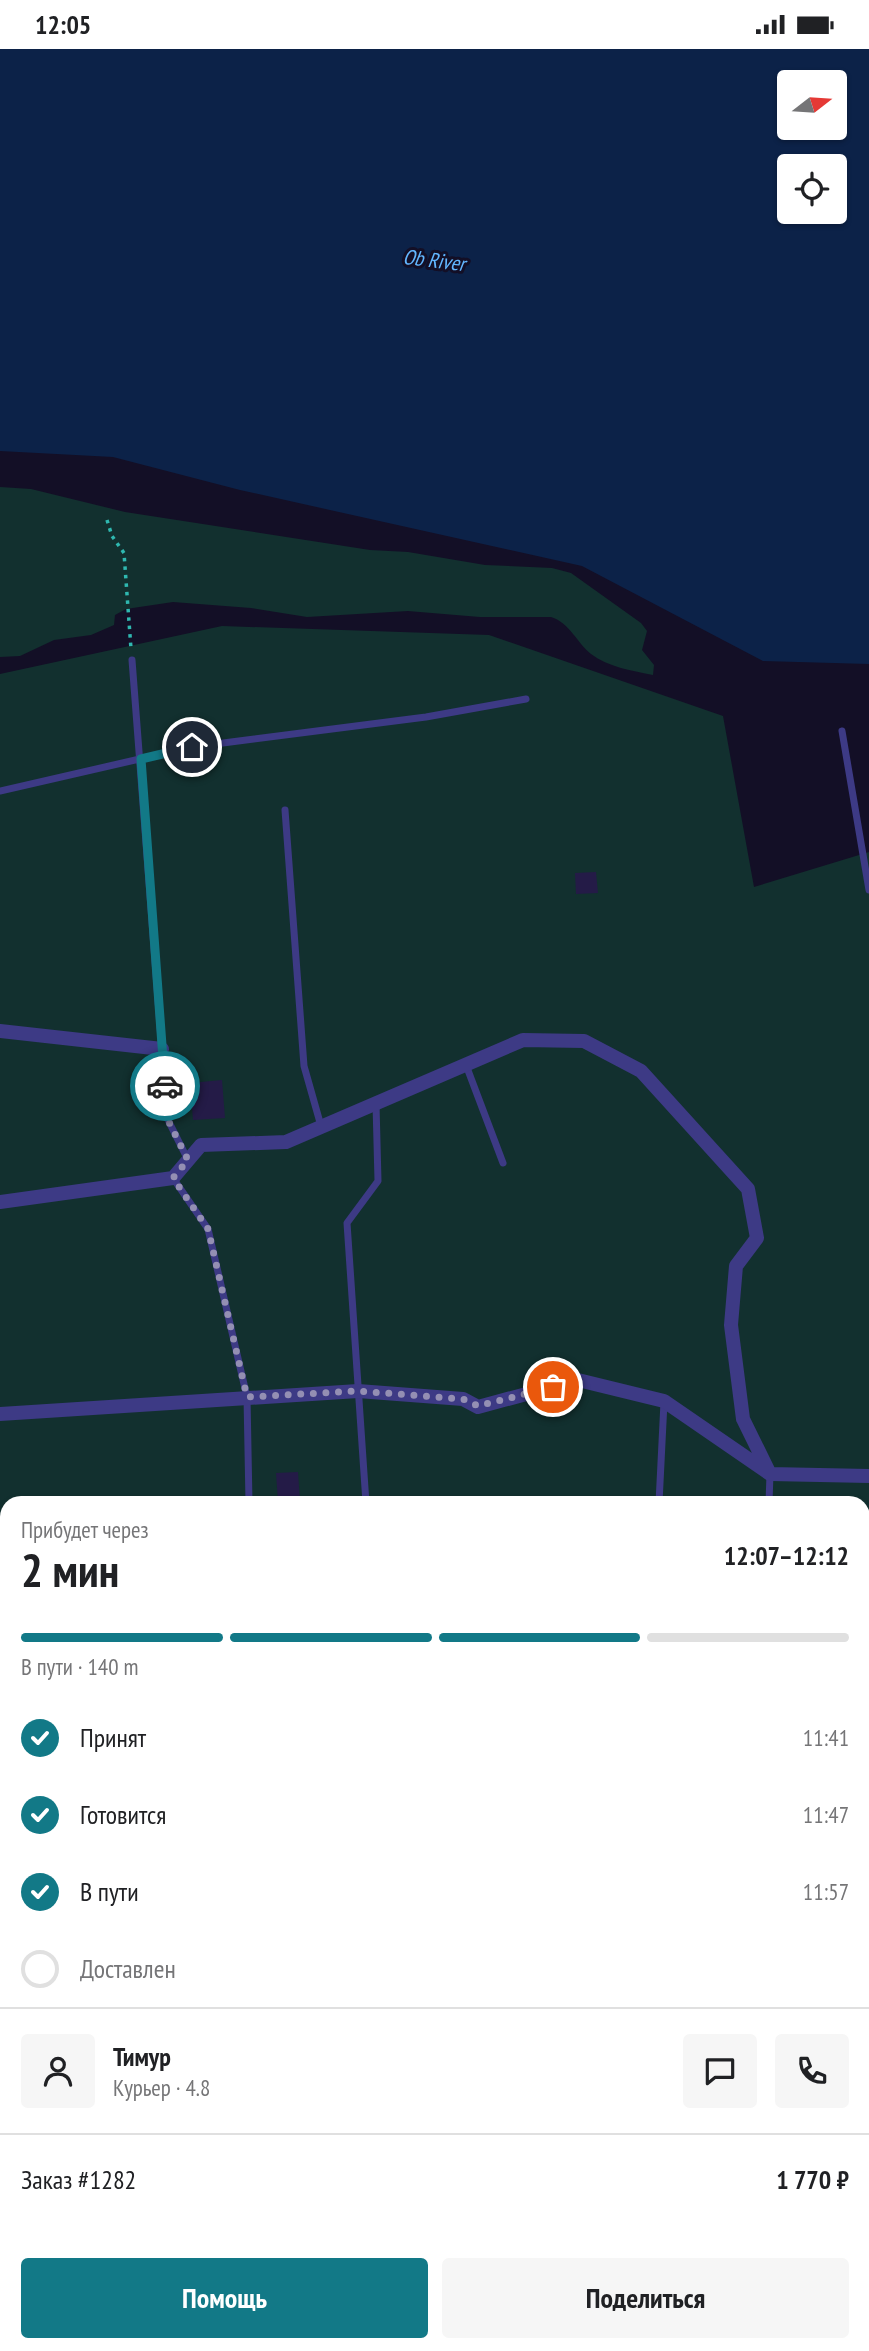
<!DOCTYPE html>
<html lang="ru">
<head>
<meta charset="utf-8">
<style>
	:root { --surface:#fff; --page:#f6f6f6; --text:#202124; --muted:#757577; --line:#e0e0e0; --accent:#127987 }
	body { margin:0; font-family:"PT Sans Narrow",sans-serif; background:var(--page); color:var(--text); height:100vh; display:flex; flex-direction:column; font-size:26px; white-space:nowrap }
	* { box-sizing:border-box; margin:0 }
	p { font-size:23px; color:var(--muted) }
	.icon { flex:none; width:38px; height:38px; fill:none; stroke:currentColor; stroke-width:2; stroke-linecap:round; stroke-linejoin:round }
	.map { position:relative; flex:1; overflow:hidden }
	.drawer { position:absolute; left:0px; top:1447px; width:870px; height:856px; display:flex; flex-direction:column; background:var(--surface); border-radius:21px 21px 0 0; box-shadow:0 2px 5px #0004 }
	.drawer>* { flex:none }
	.needle { width:46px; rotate:73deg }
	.tools { position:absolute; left:777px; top:21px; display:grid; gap:14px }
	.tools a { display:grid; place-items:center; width:70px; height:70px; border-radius:7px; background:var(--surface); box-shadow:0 2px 5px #0004; font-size:35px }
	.pin { position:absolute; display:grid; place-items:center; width:60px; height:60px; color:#fff; margin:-30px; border:4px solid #fff; border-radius:50%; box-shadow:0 2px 7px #0007 }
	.courier { position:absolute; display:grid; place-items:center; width:70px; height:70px; margin:-35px; border:5px solid #127987; border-radius:50%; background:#fff; color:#222; box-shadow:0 2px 9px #0007 }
	.overview em { font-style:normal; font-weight:800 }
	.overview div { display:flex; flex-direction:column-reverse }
	.overview { display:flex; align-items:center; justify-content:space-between; height:119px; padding:0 21px }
	h1 { font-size:46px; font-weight:800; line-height:52px }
	.bar { display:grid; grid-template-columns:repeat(4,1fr); gap:10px 7px; align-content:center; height:84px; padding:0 21px }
	.bar i { height:9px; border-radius:5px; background:var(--line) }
	.bar .current { background:var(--accent) }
	.bar p { grid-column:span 4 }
	.line { display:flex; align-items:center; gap:18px; padding:0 21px; border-top:2px solid var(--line) }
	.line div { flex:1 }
	.round { display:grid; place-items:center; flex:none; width:74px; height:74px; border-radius:7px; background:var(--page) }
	ol { padding:0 21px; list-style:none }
	li { display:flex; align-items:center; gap:21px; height:77px }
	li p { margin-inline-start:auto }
	li .icon { padding:7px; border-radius:50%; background:var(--accent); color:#fff; stroke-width:4 }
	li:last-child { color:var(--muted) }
	li i { width:38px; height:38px; border:4px solid var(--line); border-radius:50% }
	.cta { display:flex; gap:14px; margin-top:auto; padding:14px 21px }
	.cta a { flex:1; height:80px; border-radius:7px; background:var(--accent); color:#fff; font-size:28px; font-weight:800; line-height:80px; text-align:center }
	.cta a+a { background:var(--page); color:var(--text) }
	.status { display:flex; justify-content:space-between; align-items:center; height:49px; padding:0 35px; background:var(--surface); direction:ltr }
	.status svg { height:19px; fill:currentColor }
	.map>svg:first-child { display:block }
	.green { fill:#12302f; fill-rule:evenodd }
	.water { fill:#0c2248; fill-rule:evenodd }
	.building { fill:#241b47 }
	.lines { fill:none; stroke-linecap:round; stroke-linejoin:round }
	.path { stroke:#2fb8b0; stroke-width:3.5; stroke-dasharray:3.5 5; stroke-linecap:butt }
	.lane { stroke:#3d3a85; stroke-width:7 }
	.street { stroke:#3d3a85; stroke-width:14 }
	.done { stroke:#948fb3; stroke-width:7; stroke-dasharray:0 12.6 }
	.route { stroke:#127987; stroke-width:9 }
	.labels { text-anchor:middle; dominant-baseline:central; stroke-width:6; stroke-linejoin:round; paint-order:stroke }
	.water-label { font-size:21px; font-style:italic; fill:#62b6ff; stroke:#130f26 }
</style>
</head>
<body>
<div class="status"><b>12:05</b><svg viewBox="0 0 49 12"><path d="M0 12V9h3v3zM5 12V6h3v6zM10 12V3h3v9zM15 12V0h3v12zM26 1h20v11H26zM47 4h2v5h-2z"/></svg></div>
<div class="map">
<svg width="869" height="2302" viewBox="0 0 869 2302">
	<rect width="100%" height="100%" fill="#130f26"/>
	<path class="green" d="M0,438L31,440L125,463L370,501L408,503L485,516L552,519L571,524L641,574L647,582L642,601L654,616L653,626C633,622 608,618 591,605C577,594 570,574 551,568H480L408,562L307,568L251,559L173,553L126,560L115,566L114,576L91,586L54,591L20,607L0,608Z
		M222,577L489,586L723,667L754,838L869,803V2302H0V625ZM7,1454H863V2296H7Z"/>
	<path class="water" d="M0,0H869V615L763,612L582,517L240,441L113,408L0,402ZM789,33H835V79H789ZM789,117H835V163H789Z"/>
	<path class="building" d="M596,823L598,844L576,845L575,824Z
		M222,1031L225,1069L193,1071L190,1034Z
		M298,1423L300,1452L278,1453L276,1424Z"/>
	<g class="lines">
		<path class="path" d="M107,471L112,487L124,504L131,600
			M0,1813L7,1814"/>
		<path class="lane" d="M132,611L167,1069L188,1111
			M842,682L869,841
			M0,742L192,698L426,668L526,650
			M285,761L304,1017L321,1077
			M466,1016L503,1114
			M173,1129L208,1180L247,1348L249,1454
			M366,1454L347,1174L378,1132L376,1055
			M659,1454L664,1353
			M769,1454L770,1425
			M863,1996L869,1999
			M217,2302L218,2296
			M364,2302V2296
			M505,2302L506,2296
			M654,2302L655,2296
			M805,2302V2296"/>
		<path class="street" d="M0,982L162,1000
			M0,1153L173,1129L201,1096L286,1093L523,991L584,992L641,1022L748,1140L757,1189L736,1217L731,1276L743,1370L770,1425
			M0,1365L358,1342L463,1350L478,1358L578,1331L664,1352L770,1425L869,1427
			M0,1488L7,1487
			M863,1664H869
			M0,1684L7,1685
			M0,2118H7
			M863,2211L869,2212
			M72,2302L73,2296"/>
	</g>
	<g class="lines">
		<path class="done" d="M165,1037L167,1069L188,1111L173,1129L208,1180L247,1348L358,1342L463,1350L478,1357L553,1338"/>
		<path class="route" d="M165,1037L141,710L192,698"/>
	</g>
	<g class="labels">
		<g class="water-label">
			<text transform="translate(434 211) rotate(7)">Ob River</text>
		</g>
	</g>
</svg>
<div class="tools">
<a><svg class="needle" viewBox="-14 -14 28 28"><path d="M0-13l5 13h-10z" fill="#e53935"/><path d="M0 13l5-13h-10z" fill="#757577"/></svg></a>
<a><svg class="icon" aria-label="locate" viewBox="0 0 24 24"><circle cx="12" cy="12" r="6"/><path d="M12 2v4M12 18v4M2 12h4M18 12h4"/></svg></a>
</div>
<div class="pin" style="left:553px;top:1338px;background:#ea580c"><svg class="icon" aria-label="bag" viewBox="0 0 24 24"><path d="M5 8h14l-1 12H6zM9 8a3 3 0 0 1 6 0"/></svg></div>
<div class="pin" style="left:192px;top:698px;background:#1f2937"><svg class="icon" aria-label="home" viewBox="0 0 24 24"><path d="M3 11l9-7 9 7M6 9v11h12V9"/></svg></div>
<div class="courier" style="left:165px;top:1037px"><svg class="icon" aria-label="car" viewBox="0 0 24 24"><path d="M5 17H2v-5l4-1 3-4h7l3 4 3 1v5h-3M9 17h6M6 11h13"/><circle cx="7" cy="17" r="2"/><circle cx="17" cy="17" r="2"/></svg></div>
<section class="drawer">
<div class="overview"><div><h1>2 мин</h1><p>Прибудет через</p></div><em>12:07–12:12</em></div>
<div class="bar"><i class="current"></i><i class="current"></i><i class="current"></i><i></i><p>В пути · 140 m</p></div>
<ol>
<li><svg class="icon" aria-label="check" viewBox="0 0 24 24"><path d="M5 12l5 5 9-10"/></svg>Принят<p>11:41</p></li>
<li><svg class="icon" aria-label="check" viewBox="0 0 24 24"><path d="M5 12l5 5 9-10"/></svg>Готовится<p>11:47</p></li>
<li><svg class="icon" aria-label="check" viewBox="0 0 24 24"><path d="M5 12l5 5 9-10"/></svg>В пути<p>11:57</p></li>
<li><i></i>Доставлен</li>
</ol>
<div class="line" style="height:126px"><a class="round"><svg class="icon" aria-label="person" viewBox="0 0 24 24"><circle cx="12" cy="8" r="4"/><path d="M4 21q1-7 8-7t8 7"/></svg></a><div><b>Тимур</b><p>Курьер · 4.8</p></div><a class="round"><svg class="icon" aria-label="chat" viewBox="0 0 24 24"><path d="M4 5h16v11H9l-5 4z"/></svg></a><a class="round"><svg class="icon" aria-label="phone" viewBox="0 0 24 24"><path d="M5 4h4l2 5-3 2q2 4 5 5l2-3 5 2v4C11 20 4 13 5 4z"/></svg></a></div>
<div class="line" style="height:91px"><div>Заказ #1282</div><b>1 770 ₽</b></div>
<div class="cta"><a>Помощь</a><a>Поделиться</a></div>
</section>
</div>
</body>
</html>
